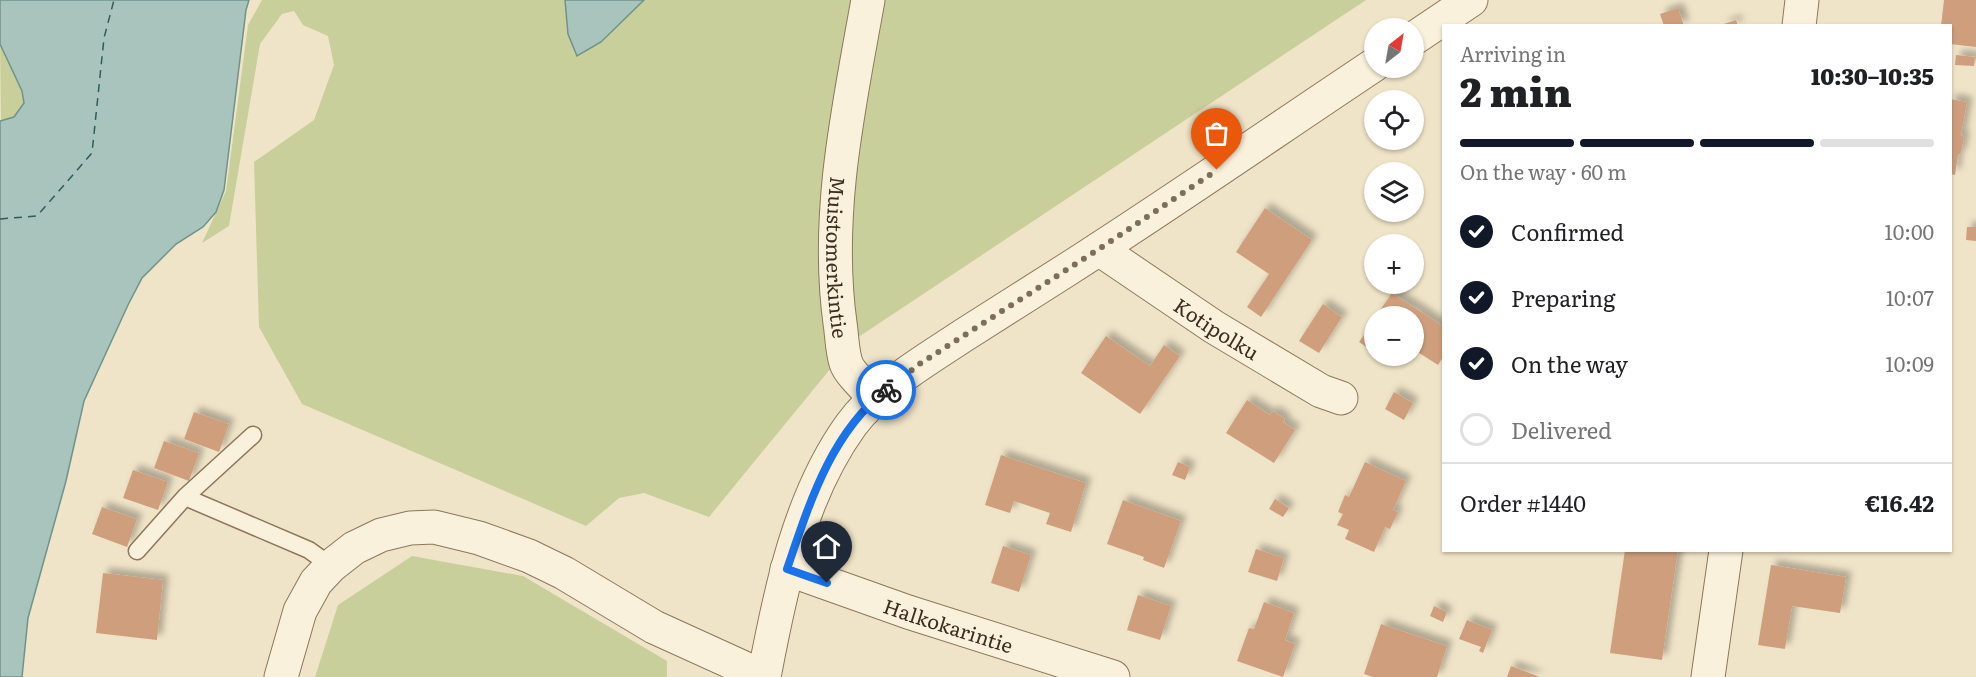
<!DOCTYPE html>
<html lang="en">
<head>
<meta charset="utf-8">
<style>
	:root { --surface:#fff; --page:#f6f6f6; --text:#202124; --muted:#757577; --line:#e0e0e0; --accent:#111827 }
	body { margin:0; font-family:Literata,serif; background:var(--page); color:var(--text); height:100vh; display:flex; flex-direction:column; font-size:22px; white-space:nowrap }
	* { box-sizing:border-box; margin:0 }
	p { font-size:20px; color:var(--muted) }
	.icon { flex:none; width:33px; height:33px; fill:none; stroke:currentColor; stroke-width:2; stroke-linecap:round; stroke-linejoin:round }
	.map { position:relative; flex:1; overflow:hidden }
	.side { position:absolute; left:1442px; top:24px; width:510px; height:528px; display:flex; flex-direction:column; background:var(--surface); border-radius:0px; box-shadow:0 2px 4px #0004 }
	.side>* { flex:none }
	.needle { width:39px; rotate:31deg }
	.fabs { position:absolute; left:1364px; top:18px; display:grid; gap:12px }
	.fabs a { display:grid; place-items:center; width:60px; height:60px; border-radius:50%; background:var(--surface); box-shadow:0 2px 4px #0004; font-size:30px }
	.pin { position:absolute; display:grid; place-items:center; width:51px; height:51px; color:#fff; margin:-62px -26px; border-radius:50% 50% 50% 0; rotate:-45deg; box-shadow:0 0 6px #0007 }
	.pin .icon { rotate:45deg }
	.courier { position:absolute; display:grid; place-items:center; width:60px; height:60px; margin:-30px; border:4px solid #1a73e8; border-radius:50%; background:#fff; color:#222; box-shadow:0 2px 8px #0007 }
	.headline em { font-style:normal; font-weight:800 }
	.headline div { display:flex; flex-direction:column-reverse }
	.headline { display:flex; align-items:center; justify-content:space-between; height:102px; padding:0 18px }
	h1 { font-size:39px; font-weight:800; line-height:45px }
	.bar { display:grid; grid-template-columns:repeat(4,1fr); gap:9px 6px; align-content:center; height:72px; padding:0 18px }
	.bar i { height:8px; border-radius:4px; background:var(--line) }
	.bar .on { background:var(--accent) }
	.bar p { grid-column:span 4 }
	.line { display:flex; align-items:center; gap:15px; padding:0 18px; border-top:2px solid var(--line) }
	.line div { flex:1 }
	ol { padding:0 18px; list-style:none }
	li { display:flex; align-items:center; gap:18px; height:66px }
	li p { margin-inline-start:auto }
	li .icon { padding:6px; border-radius:50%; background:var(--accent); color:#fff; stroke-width:4 }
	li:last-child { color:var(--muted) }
	li i { width:33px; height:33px; border:3px solid var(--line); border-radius:50% }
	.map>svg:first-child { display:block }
	.green { fill:#c9cf9b }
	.water { fill:#a9c4bc; stroke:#6f938a; stroke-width:1.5 }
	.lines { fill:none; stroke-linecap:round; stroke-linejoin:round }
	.ferry { stroke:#2f5d5a; stroke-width:1.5; stroke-dasharray:8 6; stroke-linecap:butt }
	.building { fill:#cf9f7d; filter:url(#shadow) }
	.service-casing { stroke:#8d765c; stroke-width:19 }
	.minor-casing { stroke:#8d765c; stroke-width:35 }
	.tertiary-casing { stroke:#8d765c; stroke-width:35 }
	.service { stroke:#faf1dc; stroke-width:16 }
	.minor { stroke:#faf1dc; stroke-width:33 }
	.tertiary { stroke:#faf1dc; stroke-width:33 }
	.done { stroke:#7c6e5b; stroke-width:6; stroke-dasharray:0 10.8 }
	.route { stroke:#1a73e8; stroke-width:8 }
	.labels { text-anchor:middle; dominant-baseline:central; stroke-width:4.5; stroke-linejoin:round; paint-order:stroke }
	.street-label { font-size:20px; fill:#3d2e20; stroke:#f7eed8 }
</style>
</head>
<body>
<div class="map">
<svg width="1976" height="677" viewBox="0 0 1976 677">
	<defs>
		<filter id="shadow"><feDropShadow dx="5.5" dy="-5.5" stdDeviation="3" flood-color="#0004"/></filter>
	</defs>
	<rect width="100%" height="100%" fill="#f0e4c8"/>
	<path class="green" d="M262,0H1366L854,340L709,517L644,493L619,498L586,526L302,404L259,327L254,162L314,120L334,65L328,36L303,25L294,11L282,14L260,44L229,226L202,243L226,191L248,25Z
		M0,44L22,92L24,103L14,117L1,121Z
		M412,556L523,576L667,661V677H315L338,605Z"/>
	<path class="water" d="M0,0H249L246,10L224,190L216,212L203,227L176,244L142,278L128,305L84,401L66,481L28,618L22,677H0V121L14,117L24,103L22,91L0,44Z
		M565,0H644L601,42L577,56L568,34Z"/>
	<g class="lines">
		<path class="ferry" d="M0,219L37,216L92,153L104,38L114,0"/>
	</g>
	<path class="building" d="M1944,0H1976V47L1950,44V26H1941Z
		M1678,8L1684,26H1664L1660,14Z
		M1736,20L1738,26H1721V25Z
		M1956,55L1975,57L1974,66L1955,65Z
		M1950,99L1967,102L1961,135L1964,137L1961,153L1958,155L1955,175L1950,174Z
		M1265,208L1312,240L1261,317L1247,307L1269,274L1236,252Z
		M1967,227H1976V241L1966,240Z
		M1392,293L1443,326V357L1438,365L1413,349V316H1376Z
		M1323,304L1342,317L1319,353L1299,341Z
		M1374,320V352L1359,342Z
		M1106,336L1150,366L1164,345L1180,356L1140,414L1081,373Z
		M1394,392L1413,403L1404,420L1385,409Z
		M1247,400L1270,415L1273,411L1285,419L1283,422L1295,430L1274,463L1226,433Z
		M194,412L229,424L219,452L184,439Z
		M164,441L199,453L189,481L154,468Z
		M1001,455L1086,483L1071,532L1046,524L1050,513L1014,501L1010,513L985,505Z
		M1178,462L1190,467L1185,480L1172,475Z
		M1365,462L1406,481L1393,510L1398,512L1390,529L1385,527L1374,552L1345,539L1349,530L1337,525L1343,514L1338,512L1345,495L1349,497Z
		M133,470L168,482L158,510L123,498Z
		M1275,499L1289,508L1283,517L1269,509Z
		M1123,500L1181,521L1164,568L1143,560L1144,557L1107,544Z
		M102,507L137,519L127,547L92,534Z
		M1003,546L1031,555L1019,592L991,583Z
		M1256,549L1284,558L1277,581L1248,572Z
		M1625,550H1678L1662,660L1610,653Z
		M1771,565L1846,577L1840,613L1792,606L1785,649L1758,645Z
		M103,573L163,580L157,640L96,633Z
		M1138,595L1171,606L1160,640L1127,630Z
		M1264,602L1294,613L1285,640L1295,644L1283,677L1237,661L1249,628L1254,629Z
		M1434,606L1447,612L1443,622L1430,616Z
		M1467,620L1492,630L1483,653L1479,651L1481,647L1459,639Z
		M1381,624L1447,646L1437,677H1373L1364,674Z
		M1511,666L1540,677H1507Z"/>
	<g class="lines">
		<defs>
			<path id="service" d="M185,497L309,550L331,566
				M137,551L185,497L253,435"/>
			<g id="minor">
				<path id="s1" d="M868,0C849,106 825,214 840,323C842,336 842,351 846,363C849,373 868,390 875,398"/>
				<path d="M1799,26L1802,0"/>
				<path id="s2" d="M1099,249L1214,327L1321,391L1341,398"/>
				<path d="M281,677L300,611L316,582L331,566L354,548L381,535L410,528L434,527L479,538L529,556L564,573L654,627L764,677"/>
				<path d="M1708,677L1726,550"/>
			</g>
			<g id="tertiary">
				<path d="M1413,39L1471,0"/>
				<path id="s3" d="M787,569L908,612L1113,677"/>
				<path d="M764,677C780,592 799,497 851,425C879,387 925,361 964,335C999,313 1033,291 1068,269C1171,203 1272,133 1374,65"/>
			</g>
		</defs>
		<use href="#service" class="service-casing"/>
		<use href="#minor" class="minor-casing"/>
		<use href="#tertiary" class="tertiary-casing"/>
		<use href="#service" class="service"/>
		<use href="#minor" class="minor"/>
		<use href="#tertiary" class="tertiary"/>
	</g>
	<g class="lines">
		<path class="done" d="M886,390L921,363L1099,249L1217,170"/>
		<path class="route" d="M827,583L787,569C809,505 830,434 886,390"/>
	</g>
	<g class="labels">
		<g class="street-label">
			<text stroke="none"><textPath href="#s1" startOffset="260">Muistomerkintie</textPath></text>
			<text stroke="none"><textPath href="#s2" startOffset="142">Kotipolku</textPath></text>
			<text stroke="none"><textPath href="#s3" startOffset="171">Halkokarintie</textPath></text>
		</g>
	</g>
</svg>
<div class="fabs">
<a><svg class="needle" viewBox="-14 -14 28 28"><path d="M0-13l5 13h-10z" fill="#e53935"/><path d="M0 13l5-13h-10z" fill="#757577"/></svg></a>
<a><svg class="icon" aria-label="locate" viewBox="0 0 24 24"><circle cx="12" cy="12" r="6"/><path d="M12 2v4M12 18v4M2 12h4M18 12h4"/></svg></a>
<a><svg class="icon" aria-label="layers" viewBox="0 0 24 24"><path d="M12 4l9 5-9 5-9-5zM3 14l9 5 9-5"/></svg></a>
<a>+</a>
<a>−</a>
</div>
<div class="pin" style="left:1217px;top:170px;background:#ea580c"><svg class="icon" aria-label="bag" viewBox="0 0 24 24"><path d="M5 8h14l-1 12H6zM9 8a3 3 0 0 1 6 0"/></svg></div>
<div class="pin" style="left:827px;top:583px;background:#1f2937"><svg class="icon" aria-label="home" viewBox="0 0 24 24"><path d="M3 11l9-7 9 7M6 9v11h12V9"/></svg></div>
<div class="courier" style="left:886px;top:390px"><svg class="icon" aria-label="bike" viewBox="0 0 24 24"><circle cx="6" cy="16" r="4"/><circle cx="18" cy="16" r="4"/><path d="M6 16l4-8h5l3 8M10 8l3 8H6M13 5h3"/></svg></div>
<section class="side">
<div class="headline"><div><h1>2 min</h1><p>Arriving in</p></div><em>10:30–10:35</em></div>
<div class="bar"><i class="on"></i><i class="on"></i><i class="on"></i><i></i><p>On the way · 60 m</p></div>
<ol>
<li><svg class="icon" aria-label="check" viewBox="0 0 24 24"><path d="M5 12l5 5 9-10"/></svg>Confirmed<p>10:00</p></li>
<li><svg class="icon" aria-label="check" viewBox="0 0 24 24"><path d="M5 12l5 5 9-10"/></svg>Preparing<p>10:07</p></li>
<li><svg class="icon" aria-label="check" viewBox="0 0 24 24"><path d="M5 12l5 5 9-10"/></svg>On the way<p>10:09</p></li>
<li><i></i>Delivered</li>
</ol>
<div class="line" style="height:78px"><div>Order #1440</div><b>€16.42</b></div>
</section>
</div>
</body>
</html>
